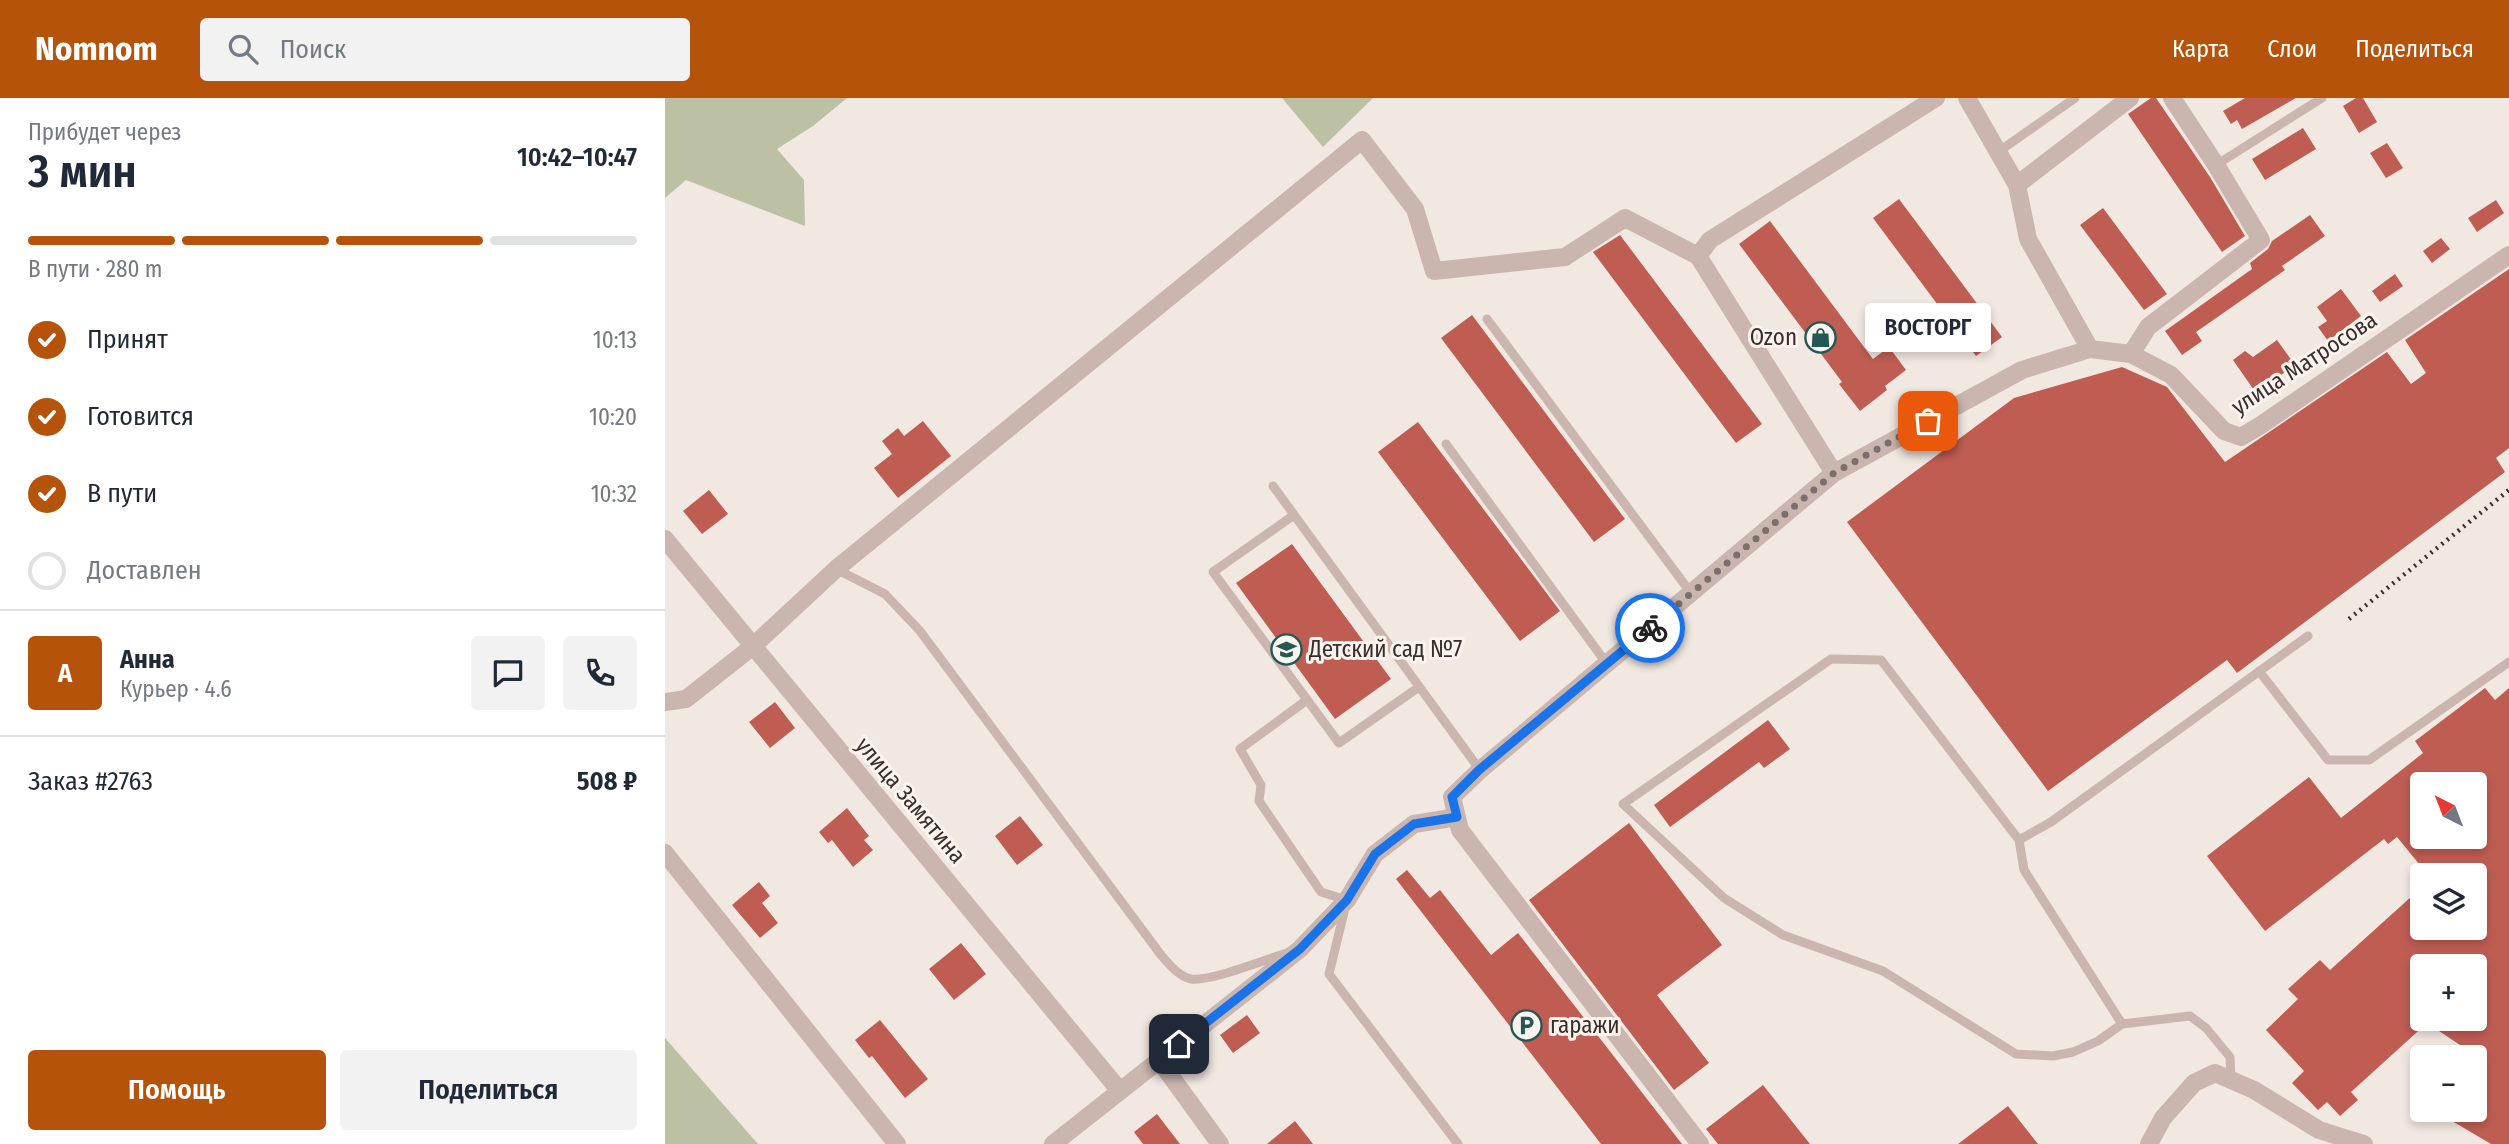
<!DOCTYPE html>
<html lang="ru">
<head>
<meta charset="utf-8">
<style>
	:root { --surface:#fff; --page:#f2f2f3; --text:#1f2937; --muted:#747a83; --line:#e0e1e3; --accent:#b45309 }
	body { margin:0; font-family:"Fira Sans Condensed",sans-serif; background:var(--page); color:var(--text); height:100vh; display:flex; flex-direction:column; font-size:26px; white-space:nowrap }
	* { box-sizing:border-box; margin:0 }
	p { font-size:23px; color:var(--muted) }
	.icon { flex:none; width:38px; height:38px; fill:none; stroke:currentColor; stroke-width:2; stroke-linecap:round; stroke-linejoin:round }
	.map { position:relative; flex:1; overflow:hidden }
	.drawer { display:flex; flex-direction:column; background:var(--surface); width:665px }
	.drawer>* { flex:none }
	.needle { width:46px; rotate:318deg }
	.fabs { position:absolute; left:1745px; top:674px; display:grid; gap:14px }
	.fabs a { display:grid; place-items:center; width:77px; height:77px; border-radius:7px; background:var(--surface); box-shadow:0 4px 10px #0003; font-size:35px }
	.pin { position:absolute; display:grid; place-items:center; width:60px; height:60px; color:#fff; margin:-30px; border-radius:14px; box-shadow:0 4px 10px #0006 }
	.courier { position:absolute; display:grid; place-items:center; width:70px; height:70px; margin:-35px; border:5px solid #1a73e8; border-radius:50%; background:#fff; color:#222; box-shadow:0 2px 9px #0007 }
	.bubble { position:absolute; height:49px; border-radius:7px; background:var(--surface); box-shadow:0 4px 10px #0003; font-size:23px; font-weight:600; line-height:49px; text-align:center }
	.head em { font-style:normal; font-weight:600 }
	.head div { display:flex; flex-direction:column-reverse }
	.head { display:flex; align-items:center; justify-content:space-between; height:119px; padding:0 28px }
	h1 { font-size:46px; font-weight:600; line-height:52px }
	.bar { display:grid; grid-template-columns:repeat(4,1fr); gap:10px 7px; align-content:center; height:84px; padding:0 28px }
	.bar i { height:9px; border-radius:5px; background:var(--line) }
	.bar .on { background:var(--accent) }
	.bar p { grid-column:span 4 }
	.line { display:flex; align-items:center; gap:18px; padding:0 28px; border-top:2px solid var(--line) }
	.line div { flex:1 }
	.round { display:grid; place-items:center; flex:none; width:74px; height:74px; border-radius:7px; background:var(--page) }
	ol { padding:0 28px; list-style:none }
	li { display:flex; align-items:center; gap:21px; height:77px }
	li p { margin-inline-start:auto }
	li .icon { padding:7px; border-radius:50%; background:var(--accent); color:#fff; stroke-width:4 }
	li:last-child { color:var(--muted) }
	li i { width:38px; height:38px; border:4px solid var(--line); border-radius:50% }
	.primary-button { display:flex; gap:14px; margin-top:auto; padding:14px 28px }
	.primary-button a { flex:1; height:80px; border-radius:7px; background:var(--accent); color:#fff; font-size:28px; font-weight:600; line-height:80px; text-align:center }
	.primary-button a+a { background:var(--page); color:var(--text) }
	header { display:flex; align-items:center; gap:42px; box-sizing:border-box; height:98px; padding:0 35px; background:var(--accent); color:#fff }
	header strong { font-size:33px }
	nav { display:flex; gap:38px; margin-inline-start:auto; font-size:24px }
	.search { width:490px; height:63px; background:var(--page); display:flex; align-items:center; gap:18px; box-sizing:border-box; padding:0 24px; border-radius:7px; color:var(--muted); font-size:26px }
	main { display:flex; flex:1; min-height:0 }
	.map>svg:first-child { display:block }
	.green { fill:#bbc1a2 }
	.building { fill:#bf5d53; fill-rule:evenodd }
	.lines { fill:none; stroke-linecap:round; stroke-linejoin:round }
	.service { stroke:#cab6ae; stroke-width:9 }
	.minor { stroke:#cab6ae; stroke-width:18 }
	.rail { stroke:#392e2c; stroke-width:4.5; stroke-dasharray:2 5; stroke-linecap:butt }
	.done { stroke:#7a6f6c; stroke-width:7; stroke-dasharray:0 12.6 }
	.route { stroke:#1a73e8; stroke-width:9 }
	.labels { text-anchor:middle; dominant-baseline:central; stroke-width:6; stroke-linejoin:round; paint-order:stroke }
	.poi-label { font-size:23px; fill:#392e2c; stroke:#faf3ee; text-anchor:start }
	.street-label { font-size:23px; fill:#392e2c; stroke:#faf3ee }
</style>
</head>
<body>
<header>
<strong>Nomnom</strong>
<div class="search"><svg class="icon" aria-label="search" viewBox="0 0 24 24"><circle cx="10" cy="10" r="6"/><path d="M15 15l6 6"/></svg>Поиск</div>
<nav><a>Карта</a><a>Слои</a><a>Поделиться</a></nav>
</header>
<main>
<section class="drawer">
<div class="head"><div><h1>3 мин</h1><p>Прибудет через</p></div><em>10:42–10:47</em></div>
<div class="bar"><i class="on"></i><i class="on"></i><i class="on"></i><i></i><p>В пути · 280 m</p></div>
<ol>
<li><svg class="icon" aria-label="check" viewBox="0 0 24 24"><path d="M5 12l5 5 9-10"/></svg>Принят<p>10:13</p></li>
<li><svg class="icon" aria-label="check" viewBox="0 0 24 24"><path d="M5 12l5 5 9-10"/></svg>Готовится<p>10:20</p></li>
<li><svg class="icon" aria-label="check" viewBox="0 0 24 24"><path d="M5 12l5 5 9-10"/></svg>В пути<p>10:32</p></li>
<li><i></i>Доставлен</li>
</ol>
<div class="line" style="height:126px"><b class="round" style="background:var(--accent);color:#fff">А</b><div><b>Анна</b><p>Курьер · 4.6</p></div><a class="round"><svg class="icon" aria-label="chat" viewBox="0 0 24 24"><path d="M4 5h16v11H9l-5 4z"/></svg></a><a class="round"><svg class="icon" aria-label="phone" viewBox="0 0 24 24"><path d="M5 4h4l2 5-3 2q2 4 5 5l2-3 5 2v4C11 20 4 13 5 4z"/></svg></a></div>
<div class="line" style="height:91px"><div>Заказ #2763</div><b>508 ₽</b></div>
<div class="primary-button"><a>Помощь</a><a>Поделиться</a></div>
</section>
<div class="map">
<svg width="1844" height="1046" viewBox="0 0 1844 1046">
	<rect width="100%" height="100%" fill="#f2e8e2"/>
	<path class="green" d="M0,0H182L148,28L112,51L139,82L140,128L21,82L0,100Z
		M617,0H708L658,49Z
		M0,940L93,1046H0Z"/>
	<path class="building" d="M1486,0H1491L1545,79L1580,138L1557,154L1463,16Z
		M1580,0H1631L1577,31L1572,22L1566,26L1558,13Z
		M1691,0H1698L1712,24L1694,35L1678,8Z
		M1638,30L1651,51L1600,82L1587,61Z
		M1722,45L1738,70L1721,80L1705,55Z
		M1234,101L1337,239L1311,258L1208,120Z
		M1831,102L1839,115L1812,134L1803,120Z
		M1438,110L1502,196L1479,212L1415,127Z
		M1645,117L1660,138L1617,168L1620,172L1531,234L1537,243L1517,257L1500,233L1587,171L1585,165L1603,151L1607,143Z
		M1105,123L1208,261L1224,249L1241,272L1220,288L1222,292L1195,313L1174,286L1177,284L1074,146Z
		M955,137L1097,326L1071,345L928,154Z
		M1776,140L1785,151L1767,165L1758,153Z
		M1844,171V350L1831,360L1840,374L1572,575L1562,562L1383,693L1182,424L1349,300L1457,269L1502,289L1560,364L1722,254L1746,286L1761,275L1740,242Z
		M1730,176L1738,188L1715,204L1707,193Z
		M1676,191L1696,218L1663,243L1653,229L1662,223L1652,209Z
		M807,217L960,421L929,444L776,240Z
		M1612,242L1630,267L1591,295L1568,262L1580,253L1588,259Z
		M258,323L286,358L233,400L209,370L227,356L217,343L233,330L239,338Z
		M753,324L895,513L855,543L713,354Z
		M44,392L63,416L37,436L18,413Z
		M627,446L726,581L670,621L571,485Z
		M1820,590L1830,602L1844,590V1046H1826L1782,1020L1787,1012H1810V977L1819,963L1762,925L1686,994L1693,1002L1675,1018L1662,1004L1653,1012L1627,985L1639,973L1601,932L1633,901L1623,891L1655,862L1665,872L1757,789V830H1810V777H1763L1732,739L1723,746L1719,741L1600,833L1542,758L1644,679L1676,720L1758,655L1750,643ZM1757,686H1810V738H1757ZM1757,868H1810V920H1757Z
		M110,604L130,630L105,650L84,624Z
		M1103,622L1125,651L1099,670L1094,664L1005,729L989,707Z
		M182,710L204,738L199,742L208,752L188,769L167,742L163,745L154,734Z
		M355,718L378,747L352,767L330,738Z
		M964,725L1057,847L992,897L1044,965L1009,992L864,802Z
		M742,772L765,800L775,792L826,857L853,835L1017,1046H936L731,781Z
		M94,784L105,798L97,805L113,825L95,840L67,807Z
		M296,845L321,876L289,902L264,871Z
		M582,917L595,935L568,955L555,937Z
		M215,922L263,981L240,1000L207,958L204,960L190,942Z
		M1098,987L1145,1046H1053L1041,1031Z
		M1343,1008L1373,1046H1293Z
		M492,1016L515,1046H478L469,1034Z
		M630,1023L648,1046H602Z"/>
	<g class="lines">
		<path class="service" d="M1333,54L1410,0
			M1551,67L1657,0
			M822,221L1026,495
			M781,346L942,566
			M608,388L815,672
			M629,417L548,474L674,645L754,589
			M171,471L220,496L255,533L496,857C504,866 513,878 526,881C545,884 601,861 622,855
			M1594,573L1663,662H1704L1844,564
			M642,602L575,651L596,687L594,703L656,794L682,802L664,876L793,1046
			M1354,742L1386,724L1643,538
			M1457,926L1359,772L1354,742L1216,562L1166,561L958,706L1059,800L1118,837L1218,873L1351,956L1388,958L1408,954L1433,943L1457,926L1525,918L1541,930L1565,959L1566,981"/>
		<path class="minor" d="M1302,0L1352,87L1363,141L1425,251
			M1352,87L1465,0
			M1466,256L1506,277L1559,333L1576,339L1596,327L1844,157
			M1169,375L1033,158L1045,142L1271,0
			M0,441L455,993
			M0,604L21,601L87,549L171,471L697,42L750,111L769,173L900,159L960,120L1033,158
			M0,755L232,1046
			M494,962L555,1046
			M388,1046L635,851L682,802L710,756L749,726L792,719
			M1035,1046L795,732L787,699L815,672L1169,375L1357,272L1425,251L1466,256L1483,229L1596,142L1551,67L1507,0
			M1484,1046L1498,1020L1529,985L1550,975L1589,992L1654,1032L1699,1046"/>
		<path class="rail" d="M1684,521L1844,392"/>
	</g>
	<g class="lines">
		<path class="done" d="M985,530L1169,375L1263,323"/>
		<path class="route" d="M514,946L635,851L682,802L710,756L749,726L792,719L787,699L814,672L985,530"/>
	</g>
	<defs>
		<symbol id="shop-ring" viewBox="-11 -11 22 22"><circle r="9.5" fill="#faf3ee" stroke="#235955" stroke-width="1.5"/><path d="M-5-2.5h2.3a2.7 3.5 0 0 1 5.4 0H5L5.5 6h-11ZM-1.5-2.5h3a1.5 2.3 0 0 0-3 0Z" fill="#235955"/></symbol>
		<symbol id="school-ring" viewBox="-11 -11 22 22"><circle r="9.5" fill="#faf3ee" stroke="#235955" stroke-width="1.5"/><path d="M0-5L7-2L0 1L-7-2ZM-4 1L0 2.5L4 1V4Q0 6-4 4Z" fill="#235955"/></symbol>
		<symbol id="parking-ring" viewBox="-11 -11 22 22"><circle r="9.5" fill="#faf3ee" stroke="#235955" stroke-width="1.5"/><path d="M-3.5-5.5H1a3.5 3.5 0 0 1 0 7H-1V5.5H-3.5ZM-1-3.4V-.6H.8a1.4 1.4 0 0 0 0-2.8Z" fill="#235955"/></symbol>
	</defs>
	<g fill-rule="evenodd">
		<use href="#shop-ring" x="1138" y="222" width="35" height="35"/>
		<use href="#school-ring" x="604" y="534" width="35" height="35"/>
		<use href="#parking-ring" x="844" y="910" width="35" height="35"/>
	</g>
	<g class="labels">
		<g class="poi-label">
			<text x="1132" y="239" text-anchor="end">Ozon</text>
			<text x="644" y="551">Детский сад №7</text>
			<text x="885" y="927">гаражи</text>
		</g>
		<g class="street-label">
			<text transform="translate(1639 265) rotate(-33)">улица Матросова</text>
			<text transform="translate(246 702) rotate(50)">улица Замятина</text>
		</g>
	</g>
</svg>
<div class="fabs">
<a><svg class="needle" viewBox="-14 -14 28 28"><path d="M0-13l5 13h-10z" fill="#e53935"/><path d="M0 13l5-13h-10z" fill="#747a83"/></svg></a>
<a><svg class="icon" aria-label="layers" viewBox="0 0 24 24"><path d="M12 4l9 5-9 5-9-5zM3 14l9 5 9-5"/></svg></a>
<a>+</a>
<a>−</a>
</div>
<div class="pin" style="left:1263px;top:323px;background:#ea580c"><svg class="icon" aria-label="bag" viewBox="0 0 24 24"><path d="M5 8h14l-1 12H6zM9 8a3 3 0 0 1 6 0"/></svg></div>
<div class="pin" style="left:514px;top:946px;background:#1f2937"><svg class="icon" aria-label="home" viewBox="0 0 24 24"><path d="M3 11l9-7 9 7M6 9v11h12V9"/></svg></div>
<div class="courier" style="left:985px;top:530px"><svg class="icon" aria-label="bike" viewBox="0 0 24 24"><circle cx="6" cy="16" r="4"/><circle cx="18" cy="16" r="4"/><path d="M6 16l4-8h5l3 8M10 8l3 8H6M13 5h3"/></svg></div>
<div class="bubble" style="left:1200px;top:205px;width:126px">ВОСТОРГ</div>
</div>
</main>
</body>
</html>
